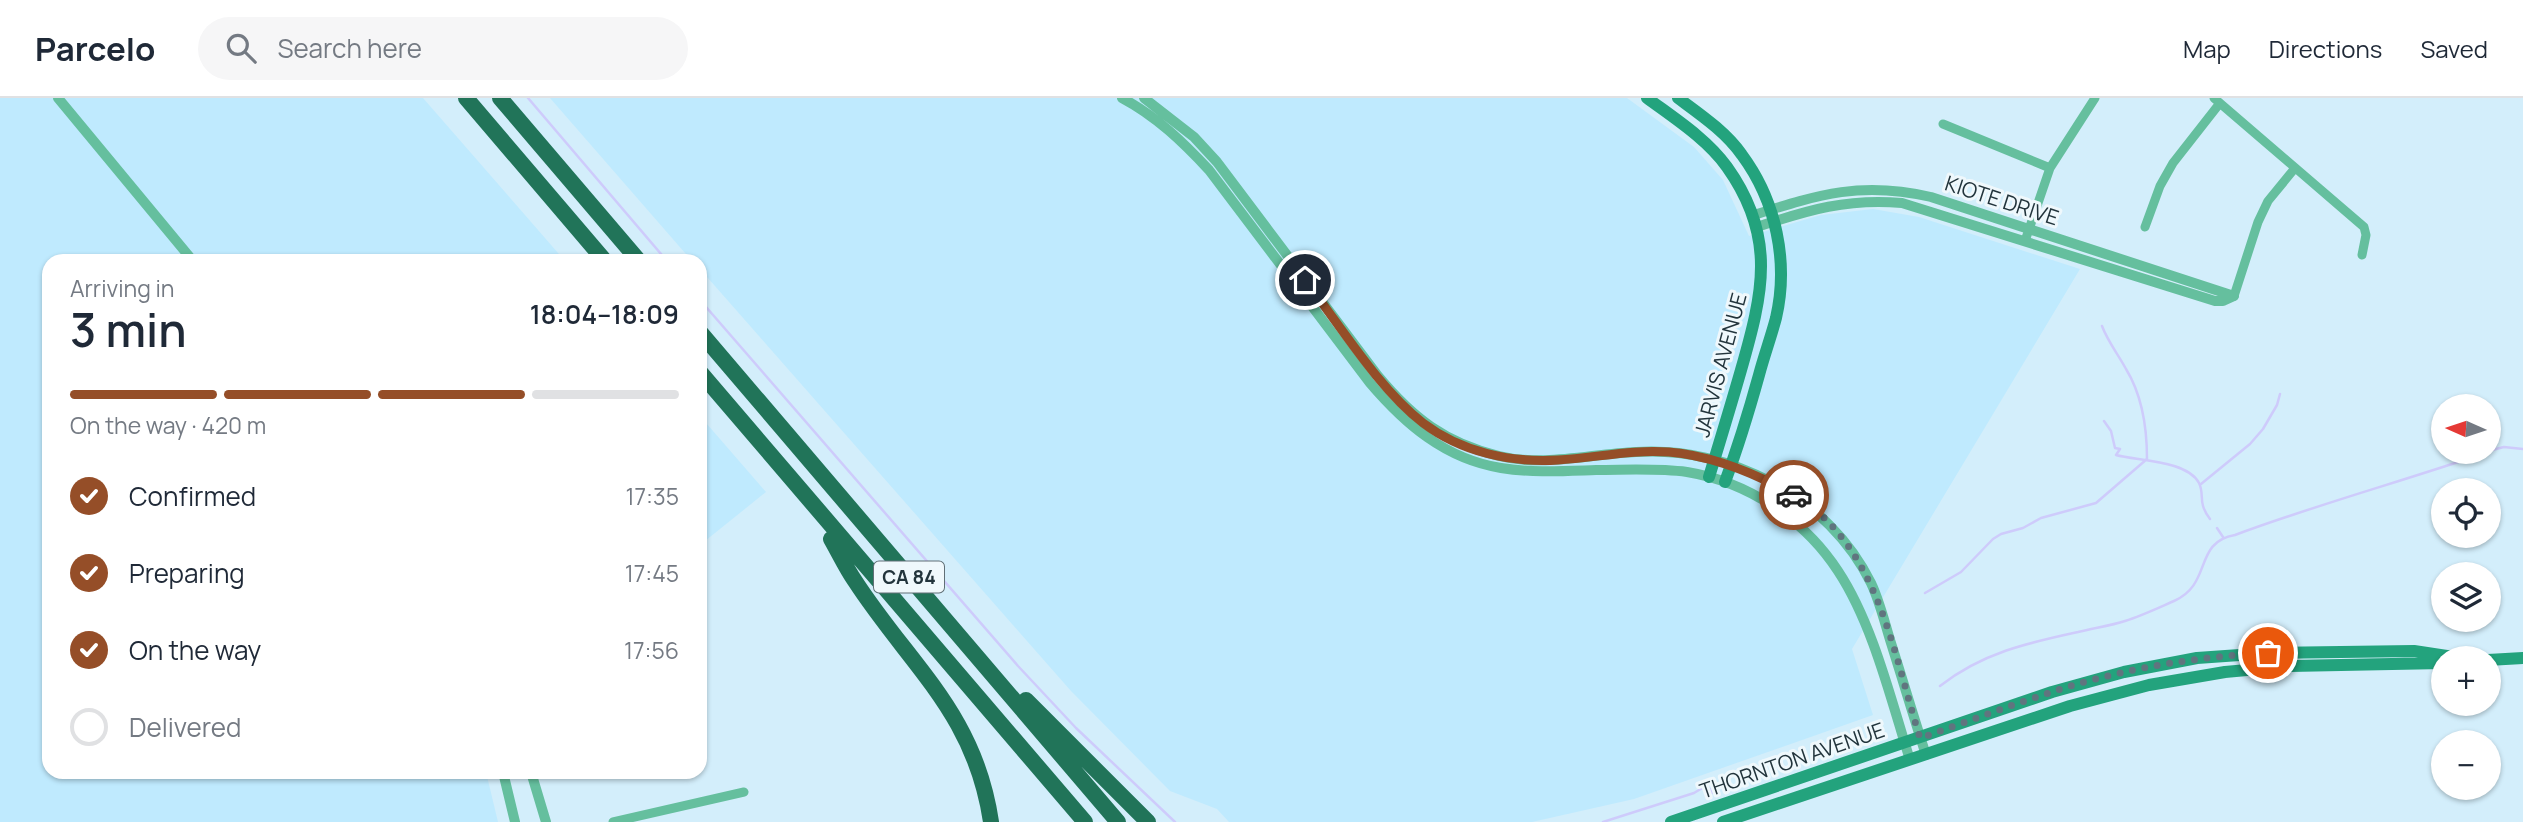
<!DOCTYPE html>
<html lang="en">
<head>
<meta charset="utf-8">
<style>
	:root { --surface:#fff; --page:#f6f6f7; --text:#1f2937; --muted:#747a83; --line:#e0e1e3; --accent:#954e28 }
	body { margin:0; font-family:Manrope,sans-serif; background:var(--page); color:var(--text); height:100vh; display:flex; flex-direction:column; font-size:26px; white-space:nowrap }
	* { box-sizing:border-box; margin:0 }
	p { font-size:23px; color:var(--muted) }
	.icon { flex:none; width:38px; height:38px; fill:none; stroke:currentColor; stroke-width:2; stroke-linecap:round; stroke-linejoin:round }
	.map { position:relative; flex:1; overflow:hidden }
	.side { position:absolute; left:42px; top:156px; width:665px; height:525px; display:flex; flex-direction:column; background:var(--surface); border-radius:21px; box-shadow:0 2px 5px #0004 }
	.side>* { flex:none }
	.needle { width:46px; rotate:273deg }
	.fabs { position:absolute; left:2431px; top:296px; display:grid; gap:14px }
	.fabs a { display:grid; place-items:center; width:70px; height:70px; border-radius:50%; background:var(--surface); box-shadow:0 2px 5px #0004; font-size:35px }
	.pin { position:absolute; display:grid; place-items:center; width:60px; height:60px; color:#fff; margin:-30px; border:4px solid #fff; border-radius:50%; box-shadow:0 2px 7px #0007 }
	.courier { position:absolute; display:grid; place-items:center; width:70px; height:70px; margin:-35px; border:5px solid #954e28; border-radius:50%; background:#fff; color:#222; box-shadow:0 2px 9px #0007 }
	.head em { font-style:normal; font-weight:600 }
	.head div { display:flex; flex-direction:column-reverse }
	.head { display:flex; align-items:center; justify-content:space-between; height:119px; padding:0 28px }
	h1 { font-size:46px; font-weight:600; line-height:52px }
	.bar { display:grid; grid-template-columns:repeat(4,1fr); gap:10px 7px; align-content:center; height:84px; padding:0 28px }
	.bar i { height:9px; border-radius:5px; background:var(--line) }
	.bar .selected { background:var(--accent) }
	.bar p { grid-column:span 4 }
	ol { padding:0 28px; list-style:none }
	li { display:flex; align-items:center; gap:21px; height:77px }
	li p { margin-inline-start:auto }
	li .icon { padding:7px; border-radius:50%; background:var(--accent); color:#fff; stroke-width:4 }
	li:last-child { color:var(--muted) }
	li i { width:38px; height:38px; border:4px solid var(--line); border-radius:50% }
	header { display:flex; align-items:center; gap:42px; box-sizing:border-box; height:98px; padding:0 35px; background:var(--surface); border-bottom:2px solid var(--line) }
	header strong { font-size:33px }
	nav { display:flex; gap:38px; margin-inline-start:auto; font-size:24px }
	.search { width:490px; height:63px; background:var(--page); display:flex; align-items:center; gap:18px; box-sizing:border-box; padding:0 24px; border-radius:38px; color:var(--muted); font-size:26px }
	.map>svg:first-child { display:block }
	.built { fill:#bfeafe }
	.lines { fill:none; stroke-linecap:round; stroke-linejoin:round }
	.stream { stroke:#cecbfb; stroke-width:2.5 }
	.minor { stroke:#65bf9e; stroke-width:9 }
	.tertiary { stroke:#65bf9e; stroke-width:10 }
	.secondary { stroke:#23a37d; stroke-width:12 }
	.motorway { stroke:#217459; stroke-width:16 }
	.done { stroke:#60757f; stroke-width:7; stroke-dasharray:0 12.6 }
	.route { stroke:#954e28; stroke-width:9 }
	.labels { text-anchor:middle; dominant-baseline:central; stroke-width:6; stroke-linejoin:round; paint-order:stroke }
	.shield { fill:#eff8fc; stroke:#606f76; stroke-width:2 }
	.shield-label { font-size:19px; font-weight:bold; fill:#22343c }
	.street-label { font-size:21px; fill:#22343c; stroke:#eff8fc }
</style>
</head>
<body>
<header>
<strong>Parcelo</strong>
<div class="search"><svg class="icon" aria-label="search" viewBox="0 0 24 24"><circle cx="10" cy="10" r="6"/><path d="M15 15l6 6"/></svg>Search here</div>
<nav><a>Map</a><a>Directions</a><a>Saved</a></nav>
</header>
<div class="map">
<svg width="2523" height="724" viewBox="0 0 2523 724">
	<rect width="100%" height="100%" fill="#d3eefb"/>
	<path class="built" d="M0,0H423L565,163H49V674H486L498,724H0Z
		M550,0H1627L1694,49L1723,82L1749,138L1821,117L1873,111L1919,119L2080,171L1852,551L1873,617L1634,701L1532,724H1229L1217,711L1170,693L1071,593L700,171V163H692Z
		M700,318L766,394L700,447Z"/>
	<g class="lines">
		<path class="stream" d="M528,0L667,163
			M700,202L1018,568L1076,630L1175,724
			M2104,323L2111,333L2115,350L2120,351L2116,357C2137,363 2187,362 2199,385C2205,397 2197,404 2210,421
			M2488,353L2504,349L2523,351
			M2201,386L2250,346L2263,331L2277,307L2280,296
			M2217,430L2223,439
			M1925,495L1961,474L1993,441L2001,436L2023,430L2041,420L2096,405L2147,361C2147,331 2142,297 2126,271C2118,256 2108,244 2102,228
			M1940,588C1982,555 2027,545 2078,534C2093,530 2110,528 2125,523C2141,518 2158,510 2174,503C2213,486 2193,444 2235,437C2318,406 2404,383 2488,354
			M1603,724L1694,695L1704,689L1709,690L1712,695"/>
		<path class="minor" d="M2214,0L2364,129L2366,137L2362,157
			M1943,26L2050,70
			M2145,129L2160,88L2173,65L2220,5
			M2025,143L2050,70L2095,0
			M2234,198L2258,124L2268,103L2295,70
			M613,724L744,694"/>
		<path class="tertiary" d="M58,0L193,163
			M1122,0C1156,18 1183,44 1209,72L1370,285C1405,326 1445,361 1501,370C1532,375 1564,373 1596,372C1626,372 1657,370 1687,374C1748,384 1804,421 1838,473C1873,526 1891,602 1910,662
			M1144,0L1194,39L1217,64L1378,278C1413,320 1445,345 1499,358C1544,369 1590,356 1636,354C1730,348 1829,399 1871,485C1880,504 1885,526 1891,545C1903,583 1914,620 1926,657
			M1754,117C1820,96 1862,83 1931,99L2234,198
			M1757,129C1808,112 1848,100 1902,105L2215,203H2223L2234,198
			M503,674L515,724
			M531,674L546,724"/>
		<path class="secondary" d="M1647,0C1674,20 1707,41 1727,69C1777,139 1763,195 1741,272C1731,307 1720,343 1709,379
			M1678,0C1701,17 1726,34 1742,57C1776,103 1789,164 1776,220C1771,239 1764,258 1759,277C1749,313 1738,349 1725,384
			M2488,562L2523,560
			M1671,724L2052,594L2124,574L2197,560L2268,555L2414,553L2460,560
			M1723,724L2070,608L2149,587L2225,574L2290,568L2443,565"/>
		<path class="motorway" d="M466,0L605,163
			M500,0L639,163
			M700,234L1118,724
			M700,274L1085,724
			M831,441C839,455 846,470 855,483C911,569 975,615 991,724
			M1026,602L1148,724"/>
	</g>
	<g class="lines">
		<path class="done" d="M1794,397C1878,447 1893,554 1920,640C1976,621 2031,599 2088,583C2147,567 2207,558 2268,555"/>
		<path class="route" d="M1305,182C1340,227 1378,290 1423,325C1461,354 1511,365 1558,362C1595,360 1632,351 1669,354C1714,358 1755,375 1794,397"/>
	</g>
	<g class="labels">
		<rect class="shield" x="874" y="463.5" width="70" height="31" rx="5"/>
		<g class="shield-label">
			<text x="909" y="479">CA 84</text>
		</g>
		<g class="street-label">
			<text transform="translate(2002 102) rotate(18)">KIOTE DRIVE</text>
			<text transform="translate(1720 267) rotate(-75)">JARVIS AVENUE</text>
			<text transform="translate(1792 662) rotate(-19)">THORNTON AVENUE</text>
		</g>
	</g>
</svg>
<div class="fabs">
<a><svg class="needle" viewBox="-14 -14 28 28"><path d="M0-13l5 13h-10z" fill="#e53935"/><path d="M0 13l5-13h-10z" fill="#747a83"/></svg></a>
<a><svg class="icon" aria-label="locate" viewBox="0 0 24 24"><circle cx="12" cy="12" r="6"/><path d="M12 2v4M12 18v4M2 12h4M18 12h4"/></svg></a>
<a><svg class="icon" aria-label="layers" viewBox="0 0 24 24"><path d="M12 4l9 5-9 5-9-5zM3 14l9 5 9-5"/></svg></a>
<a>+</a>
<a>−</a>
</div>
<div class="pin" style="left:2268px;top:555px;background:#ea580c"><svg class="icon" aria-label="bag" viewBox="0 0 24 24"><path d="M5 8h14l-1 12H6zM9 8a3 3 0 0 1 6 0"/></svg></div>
<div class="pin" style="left:1305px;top:182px;background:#1f2937"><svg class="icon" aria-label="home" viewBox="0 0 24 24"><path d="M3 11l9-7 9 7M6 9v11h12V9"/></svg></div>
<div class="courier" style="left:1794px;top:397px"><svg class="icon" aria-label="car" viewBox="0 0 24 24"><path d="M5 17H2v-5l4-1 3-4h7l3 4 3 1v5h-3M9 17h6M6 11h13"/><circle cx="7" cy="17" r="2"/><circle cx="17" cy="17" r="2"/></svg></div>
<section class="side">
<div class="head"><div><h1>3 min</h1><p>Arriving in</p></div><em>18:04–18:09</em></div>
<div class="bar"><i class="selected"></i><i class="selected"></i><i class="selected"></i><i></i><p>On the way · 420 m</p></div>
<ol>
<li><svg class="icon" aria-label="check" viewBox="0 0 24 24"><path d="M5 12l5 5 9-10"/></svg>Confirmed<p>17:35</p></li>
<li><svg class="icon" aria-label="check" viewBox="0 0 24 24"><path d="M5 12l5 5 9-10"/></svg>Preparing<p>17:45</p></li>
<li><svg class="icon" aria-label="check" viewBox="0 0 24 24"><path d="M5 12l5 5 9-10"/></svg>On the way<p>17:56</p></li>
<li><i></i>Delivered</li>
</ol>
</section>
</div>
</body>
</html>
